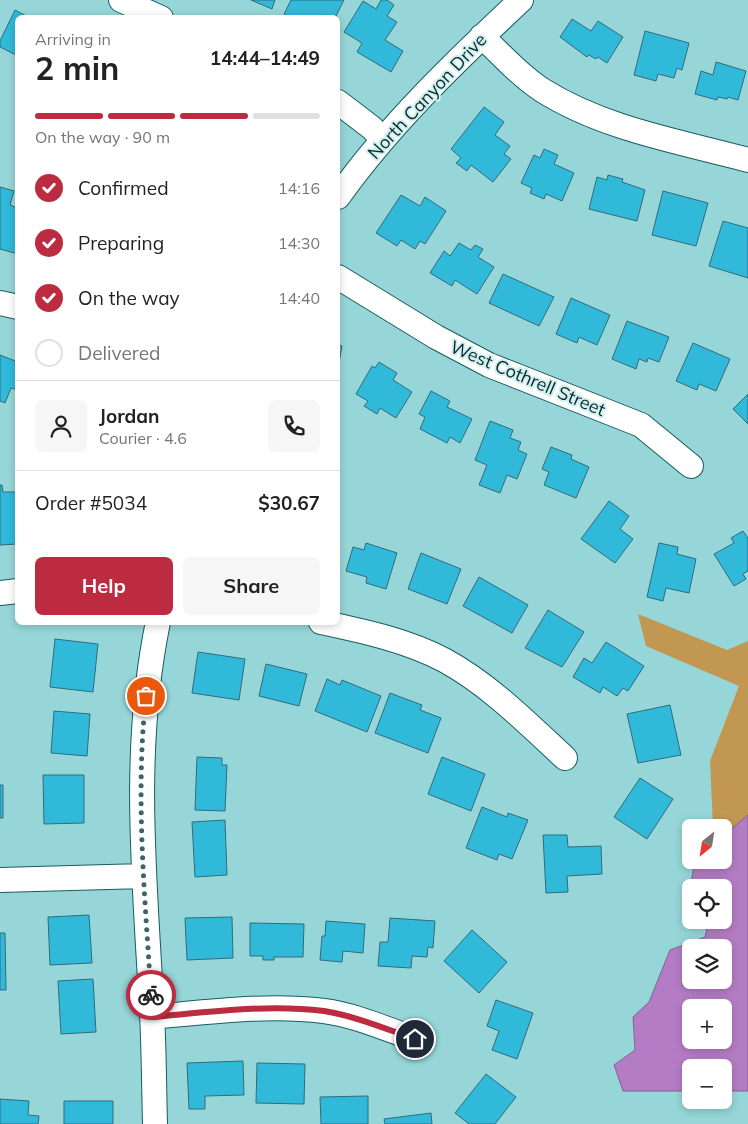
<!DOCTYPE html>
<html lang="en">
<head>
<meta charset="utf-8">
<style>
	:root { --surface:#fff; --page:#f6f6f6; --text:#222; --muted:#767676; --line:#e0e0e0; --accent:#bc2b40 }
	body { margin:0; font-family:Mulish,sans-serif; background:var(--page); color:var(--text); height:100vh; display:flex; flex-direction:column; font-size:19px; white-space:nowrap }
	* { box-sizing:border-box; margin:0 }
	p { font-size:16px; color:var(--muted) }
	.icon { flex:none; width:28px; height:28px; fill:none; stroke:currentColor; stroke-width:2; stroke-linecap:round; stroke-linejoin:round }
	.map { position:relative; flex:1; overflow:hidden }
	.side { position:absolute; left:15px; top:15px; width:325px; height:610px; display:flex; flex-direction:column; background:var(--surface); border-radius:8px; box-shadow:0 2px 8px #0003 }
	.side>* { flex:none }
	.needle { width:32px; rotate:210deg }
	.fabs { position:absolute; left:682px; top:819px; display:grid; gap:10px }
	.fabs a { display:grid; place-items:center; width:50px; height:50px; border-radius:8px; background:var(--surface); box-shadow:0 2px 8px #0003; font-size:25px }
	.pin { position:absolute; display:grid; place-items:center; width:42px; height:42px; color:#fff; margin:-21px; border:2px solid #fff; border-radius:50%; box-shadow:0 1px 5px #0007 }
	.courier { position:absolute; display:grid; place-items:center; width:50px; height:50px; margin:-25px; border:4px solid #bc2b40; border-radius:50%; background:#fff; color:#222; box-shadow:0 1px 6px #0007 }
	.head em { font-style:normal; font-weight:700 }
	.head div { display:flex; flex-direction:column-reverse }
	.head { display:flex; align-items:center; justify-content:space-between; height:85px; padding:0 20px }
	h1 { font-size:32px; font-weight:700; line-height:38px }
	.bar { display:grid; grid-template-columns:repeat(4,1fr); gap:8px 5px; align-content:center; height:60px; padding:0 20px }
	.bar i { height:6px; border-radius:4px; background:var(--line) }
	.bar .active { background:var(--accent) }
	.bar p { grid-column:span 4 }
	.line { display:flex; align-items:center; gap:12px; padding:0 20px; border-top:1px solid var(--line) }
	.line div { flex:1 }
	.round { display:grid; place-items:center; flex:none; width:52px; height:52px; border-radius:8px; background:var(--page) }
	ol { padding:0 20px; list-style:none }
	li { display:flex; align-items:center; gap:15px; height:55px }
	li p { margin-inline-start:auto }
	li .icon { padding:5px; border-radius:50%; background:var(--accent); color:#fff; stroke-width:4 }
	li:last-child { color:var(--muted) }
	li i { width:28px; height:28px; border:2px solid var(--line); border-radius:50% }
	.primary-button { display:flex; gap:10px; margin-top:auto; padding:10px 20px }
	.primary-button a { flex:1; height:58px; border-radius:8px; background:var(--accent); color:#fff; font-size:20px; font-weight:700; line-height:58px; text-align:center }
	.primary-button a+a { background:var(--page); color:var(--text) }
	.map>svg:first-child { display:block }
	.green { fill:#c19752 }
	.water { fill:#b47cc4; stroke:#826396; fill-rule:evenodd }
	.building { fill:#31b9da; stroke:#326c7c }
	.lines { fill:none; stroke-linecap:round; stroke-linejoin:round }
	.minor-casing { stroke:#195d5f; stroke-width:26 }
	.minor { stroke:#fff; stroke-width:24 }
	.done { stroke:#3d6566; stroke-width:5; stroke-dasharray:0 9 }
	.route { stroke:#bc2b40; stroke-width:6 }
	.labels { text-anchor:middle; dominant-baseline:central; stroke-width:4; stroke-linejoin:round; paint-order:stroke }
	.street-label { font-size:18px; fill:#0d2829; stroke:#d1f0f1 }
</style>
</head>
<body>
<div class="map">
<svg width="748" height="1124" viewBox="0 0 748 1124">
	<rect width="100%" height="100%" fill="#96d6d8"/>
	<path class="green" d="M638,614L727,650L748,641V815L724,835V828L713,827L710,761L739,686L646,646Z"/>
	<path class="water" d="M748,815V1091H724V1068H691V1091H623L614,1065L635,1050L633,1017L649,1002L670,950L705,937L709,920H724V888H691V897L689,894L695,860H724V835ZM691,948H724V980H691ZM691,1008H724V1040H691Z"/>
	<path class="building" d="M251,0H275L272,9Z
		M291,0H344L335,18L321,15L320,18H291L284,14Z
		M381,0H387L394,5L387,16L397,22L385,40L403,51L391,72L357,52L362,43L344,32L363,1L376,9Z
		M15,10L30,18H18V56L0,47V41Z
		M572,19L591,31L598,21L623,37L607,63L598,57L596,59L589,55L587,57L560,37Z
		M645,31L689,43L682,70L677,68L674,78L658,74L656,81L634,75Z
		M716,62L746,71L738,100L728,97L727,99L718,97L717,100L695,94L701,71L713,75Z
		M484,107L504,122L495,135L510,146L504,154L511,159L493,182L471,165L467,171L456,163L461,158L451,149Z
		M544,149L558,155L554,164L574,173L562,201L546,194L544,199L530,193L532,188L521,183L534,155L540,158Z
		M608,175L623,179L622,182L645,190L637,221L589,209L597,177L607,180Z
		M0,187L14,191L10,205L18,208V254L0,249Z
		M663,191L708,203L696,246L652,235Z
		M401,195L420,206L425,197L446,211L425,244L420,241L415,249L401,240L397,246L376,233Z
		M723,221L748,228V278L709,266Z
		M459,243L471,250L475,245L483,249L478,257L494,267L477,294L455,280L452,286L430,273L444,251L450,256Z
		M503,274L554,297L539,326L489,303Z
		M571,298L610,315L597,345L579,337L577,343L556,334Z
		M627,321L669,337L659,362L648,358L647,362L639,359L636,369L612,359Z
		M693,343L730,359L716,391L699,384L697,390L676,381Z
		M338,345L342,346L338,368Z
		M0,355L18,362V390L11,388L5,403L0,401Z
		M379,362L397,373L393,380L412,392L396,418L380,408L377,414L364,406L368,401L356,394L372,366L375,368Z
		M431,391L450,401L447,407L472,419L460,443L450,437L447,443L420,429L425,417L419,414Z
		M748,394V424L733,409Z
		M490,421L513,430L510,438L521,442L518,450L527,454L517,479L507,475L500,493L479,485L487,465L475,460Z
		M551,447L572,455L571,459L589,467L576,498L544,485L549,472L542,469Z
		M0,485H2L3,492H18V544L0,545Z
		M609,501L629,516L620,529L633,539L615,563L581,539Z
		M743,531L748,538V571L743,574L746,579L734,586L714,554L734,543L731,538Z
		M366,543L397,553L386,589L366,583L367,577L346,571L353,547L364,550Z
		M659,543L678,547L677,554L696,559L689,593L666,588L663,601L647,597Z
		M421,553L461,569L447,604L408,589Z
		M479,577L528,605L512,633L463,606Z
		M548,610L584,632L562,667L525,648Z
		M55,639L98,644L93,692L50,687Z
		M606,642L644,666L628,691L623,688L617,696L603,687L600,693L573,677L584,658L592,663Z
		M198,652L245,659L239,700L192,693Z
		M266,664L307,674L299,706L259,696Z
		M327,679L340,685L342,680L381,696L367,732L315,711Z
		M390,693L422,705L420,710L441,718L428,753L375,733Z
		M670,705L681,755L638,763L627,714Z
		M54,711L90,714L87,756L51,753Z
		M197,757L222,758V765H227L225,811L195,810Z
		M442,757L485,774L471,811L428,794Z
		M43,775H84V823L44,824Z
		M640,778L673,799L647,839L614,817Z
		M0,785H3V818H0Z
		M482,807L507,817L508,813L528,820L512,859L499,854L497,860L466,848Z
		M225,820L227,875L195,877L192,822Z
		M543,835H567L568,847L601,846L602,874L567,876L568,892L546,893Z
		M89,915L92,963L50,965L48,917Z
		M232,917L233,958L187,960L185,918Z
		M390,918L435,921L433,948L428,947L427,957L412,956L411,968L378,966L380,942H388Z
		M326,921L365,924L363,953L343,951L342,962L320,960L322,936H325Z
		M250,923L304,924L303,957H274V960H263V956H250Z
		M472,930L507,962L479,993L444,961Z
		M0,933H5L6,990H0Z
		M93,979L96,1032L61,1034L58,981Z
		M496,1000L533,1013L517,1059L492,1050L499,1031L487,1026Z
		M243,1061L244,1095L205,1096V1109H189L187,1063Z
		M257,1063L305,1064L304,1104L256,1103Z
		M486,1074L516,1097L495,1124H469L455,1113Z
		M368,1096V1124H321L320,1097Z
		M0,1099L29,1101L28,1115L39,1116L38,1124H0Z
		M64,1101H113V1124H64Z
		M431,1113L432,1124H385L384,1119Z"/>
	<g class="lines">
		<defs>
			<path id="minor" d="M121,0L161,18
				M482,36C501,55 520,75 542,90C604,129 678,141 748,160
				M338,102L372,128L383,140
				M338,197C390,124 456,61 521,0
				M338,277L436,337L489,365L641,425L691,466
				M0,303L18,307
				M0,593L18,591
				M321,622C362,631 406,640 444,660C490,685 527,723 565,758
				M0,880L144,876
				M152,1017C209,1012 267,1004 324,1011C355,1015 386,1029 415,1039
				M155,1124C154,1087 154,1051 152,1014C145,883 131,752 158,622"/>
		</defs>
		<use href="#minor" class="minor-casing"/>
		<use href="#minor" class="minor"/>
	</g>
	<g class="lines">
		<path class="done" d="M146,696C135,795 145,896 151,995"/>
		<path class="route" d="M151,995L152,1017C209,1012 267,1004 324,1011C355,1016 386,1029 415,1039"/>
	</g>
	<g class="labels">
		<g class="street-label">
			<text transform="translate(427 96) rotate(-47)">North Canyon Drive</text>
			<text transform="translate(528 378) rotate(23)">West Cothrell Street</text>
		</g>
	</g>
</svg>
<div class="fabs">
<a><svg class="needle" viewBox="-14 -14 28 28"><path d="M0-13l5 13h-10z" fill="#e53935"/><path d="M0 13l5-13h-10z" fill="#767676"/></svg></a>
<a><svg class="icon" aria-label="locate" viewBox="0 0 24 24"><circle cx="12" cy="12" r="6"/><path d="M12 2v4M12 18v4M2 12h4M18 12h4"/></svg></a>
<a><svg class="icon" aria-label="layers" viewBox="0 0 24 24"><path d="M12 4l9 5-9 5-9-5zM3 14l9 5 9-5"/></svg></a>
<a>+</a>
<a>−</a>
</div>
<div class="pin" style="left:146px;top:696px;background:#ea580c"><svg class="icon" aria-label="bag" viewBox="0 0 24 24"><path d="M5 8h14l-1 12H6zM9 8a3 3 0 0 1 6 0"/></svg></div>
<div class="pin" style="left:415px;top:1039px;background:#1f2937"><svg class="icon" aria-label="home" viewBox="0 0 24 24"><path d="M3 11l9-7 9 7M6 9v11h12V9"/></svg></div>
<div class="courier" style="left:151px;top:995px"><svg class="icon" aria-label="bike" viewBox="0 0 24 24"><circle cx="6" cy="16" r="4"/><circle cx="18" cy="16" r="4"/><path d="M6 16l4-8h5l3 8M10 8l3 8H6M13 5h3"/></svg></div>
<section class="side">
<div class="head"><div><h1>2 min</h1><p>Arriving in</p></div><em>14:44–14:49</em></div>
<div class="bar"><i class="active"></i><i class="active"></i><i class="active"></i><i></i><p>On the way · 90 m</p></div>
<ol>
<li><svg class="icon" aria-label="check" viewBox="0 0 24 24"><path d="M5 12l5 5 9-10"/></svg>Confirmed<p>14:16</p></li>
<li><svg class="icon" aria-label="check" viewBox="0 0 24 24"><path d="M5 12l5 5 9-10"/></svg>Preparing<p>14:30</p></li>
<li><svg class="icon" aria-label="check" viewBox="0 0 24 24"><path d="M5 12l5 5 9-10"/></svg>On the way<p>14:40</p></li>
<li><i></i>Delivered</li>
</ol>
<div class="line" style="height:90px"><a class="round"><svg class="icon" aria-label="person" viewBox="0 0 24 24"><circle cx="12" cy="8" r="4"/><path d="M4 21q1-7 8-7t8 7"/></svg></a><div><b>Jordan</b><p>Courier · 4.6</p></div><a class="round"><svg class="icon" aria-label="phone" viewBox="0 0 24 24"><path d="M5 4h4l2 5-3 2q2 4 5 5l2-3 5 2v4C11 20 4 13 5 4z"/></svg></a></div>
<div class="line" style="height:65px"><div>Order #5034</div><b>$30.67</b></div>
<div class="primary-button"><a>Help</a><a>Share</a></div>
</section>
</div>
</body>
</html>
